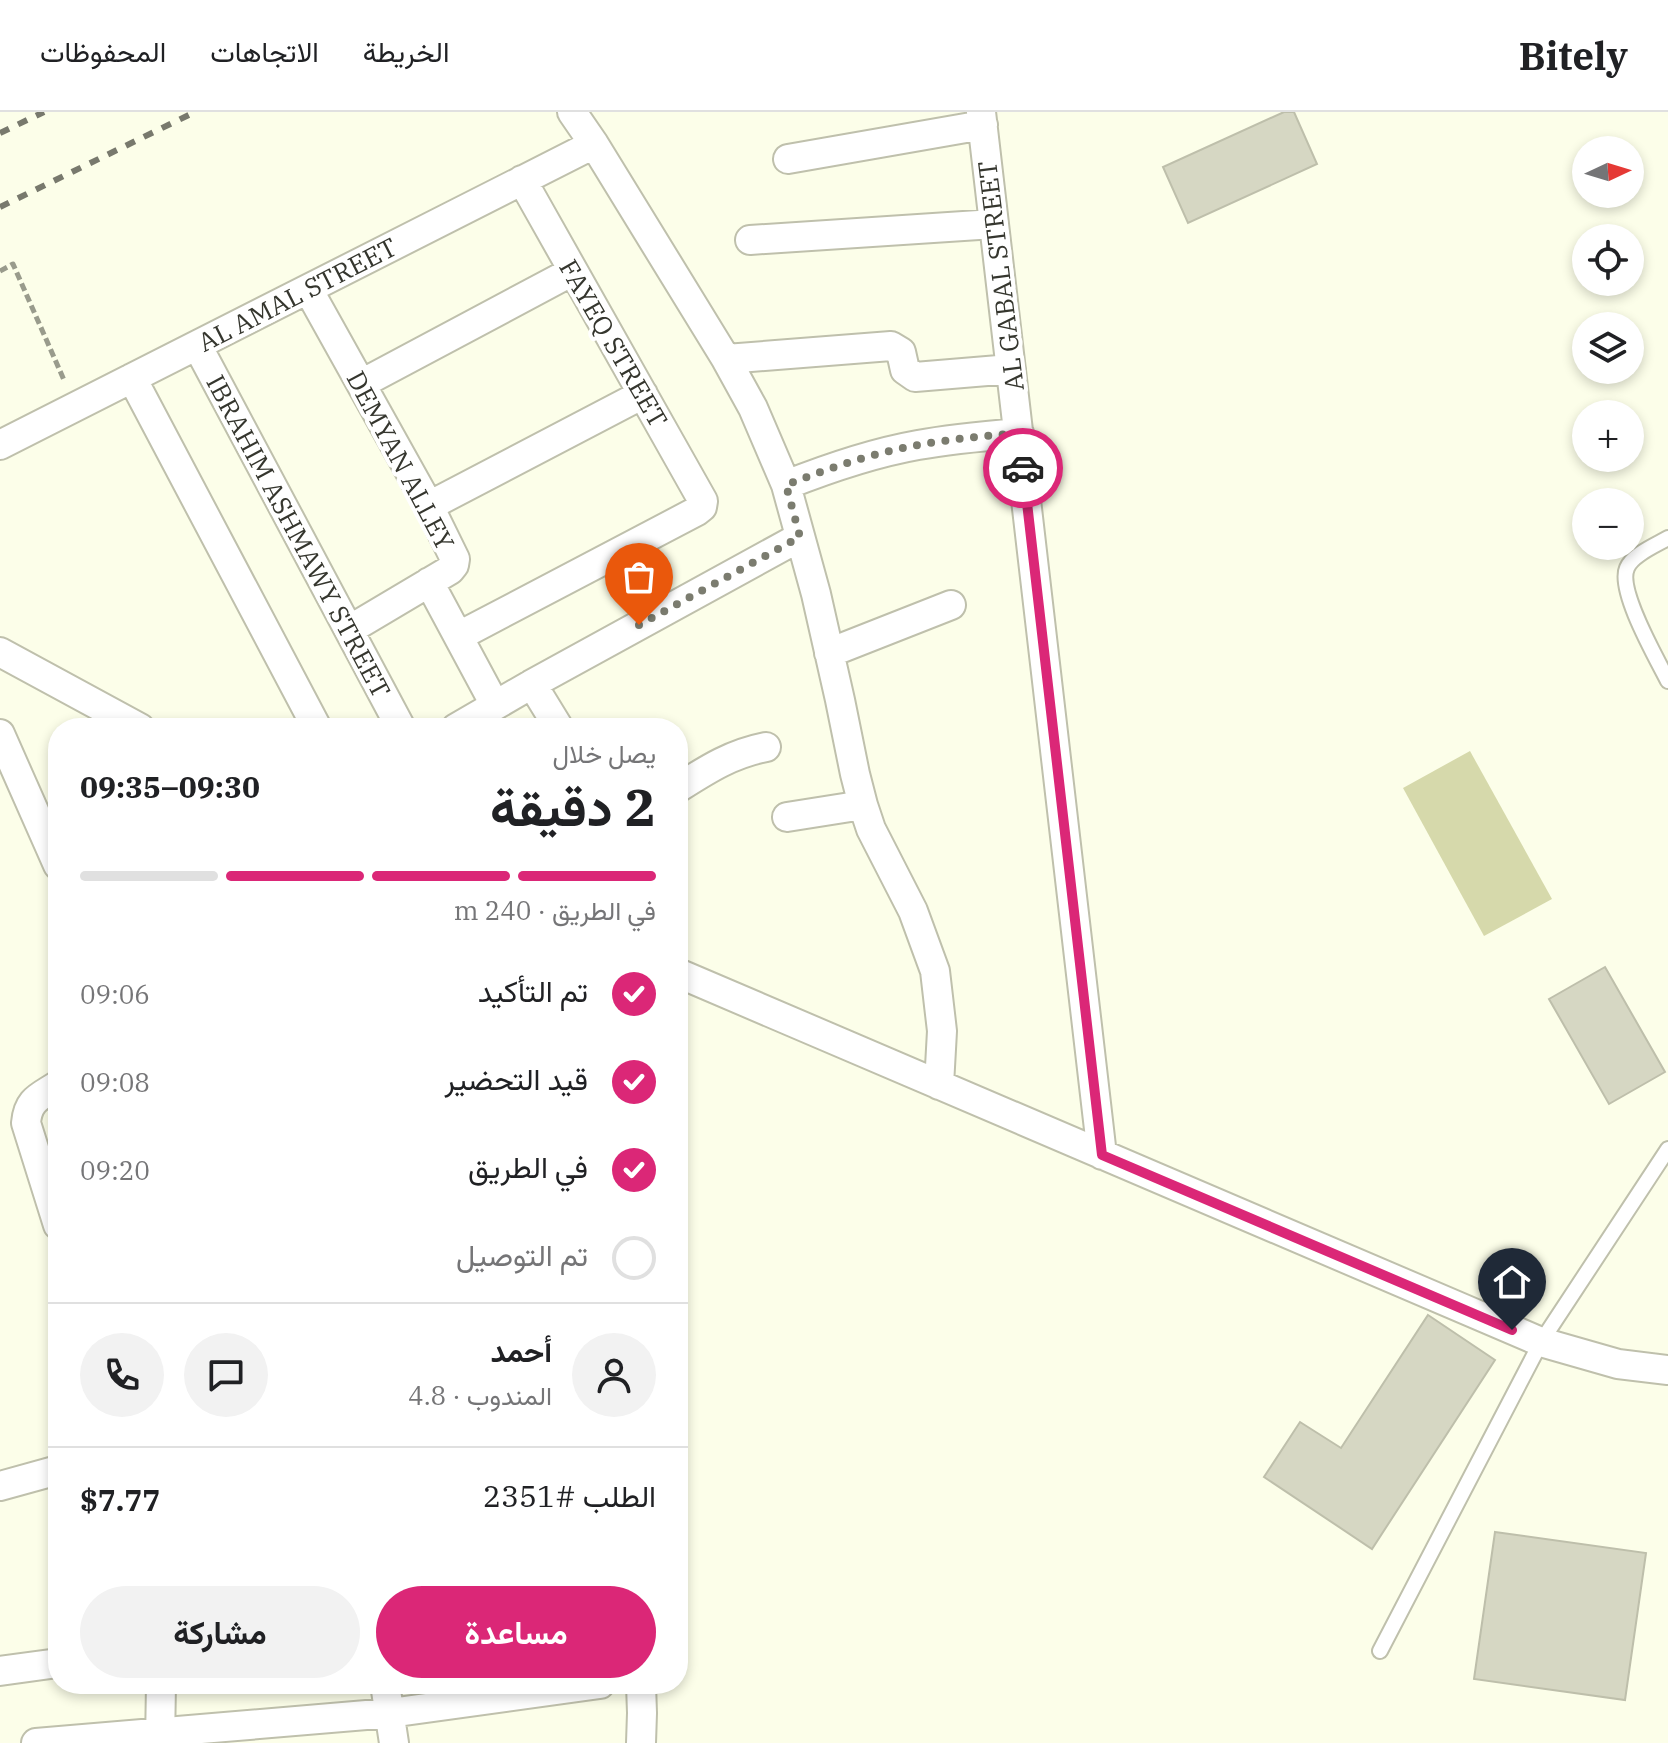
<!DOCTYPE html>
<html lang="ar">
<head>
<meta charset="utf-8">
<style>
	:root { --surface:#fff; --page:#f2f2f2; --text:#202124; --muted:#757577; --line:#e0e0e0; --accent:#db2777 }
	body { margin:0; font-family:"IBM Plex Serif",Vazirmatn,serif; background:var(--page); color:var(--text); direction:rtl; height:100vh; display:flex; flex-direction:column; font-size:30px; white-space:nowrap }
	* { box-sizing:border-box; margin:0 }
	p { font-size:26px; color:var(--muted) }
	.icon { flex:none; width:44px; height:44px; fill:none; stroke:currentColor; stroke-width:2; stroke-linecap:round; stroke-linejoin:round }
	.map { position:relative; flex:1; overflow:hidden; direction:ltr }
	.sheet { position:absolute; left:48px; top:606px; width:640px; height:976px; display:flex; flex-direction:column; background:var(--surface); border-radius:32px; box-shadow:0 4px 12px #0003; direction:rtl }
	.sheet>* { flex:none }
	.needle { width:52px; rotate:86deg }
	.tools { position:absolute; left:1572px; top:24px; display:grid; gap:16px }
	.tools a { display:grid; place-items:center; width:72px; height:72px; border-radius:50%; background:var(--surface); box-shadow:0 4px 12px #0003; font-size:40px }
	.pin { position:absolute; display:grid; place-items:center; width:68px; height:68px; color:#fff; margin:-82px -34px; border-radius:50% 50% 50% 0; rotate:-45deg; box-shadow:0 0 8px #0007 }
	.pin .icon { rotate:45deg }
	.courier { position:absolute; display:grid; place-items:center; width:80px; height:80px; margin:-40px; border:6px solid #db2777; border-radius:50%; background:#fff; color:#222; box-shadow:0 2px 10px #0007 }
	.headline em { font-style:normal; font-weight:700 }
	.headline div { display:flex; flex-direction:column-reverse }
	.headline { display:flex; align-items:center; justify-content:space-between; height:136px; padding:0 32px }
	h1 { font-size:52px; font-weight:700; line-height:60px }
	.bar { display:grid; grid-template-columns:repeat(4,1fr); gap:12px 8px; align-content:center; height:96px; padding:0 32px }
	.bar i { height:10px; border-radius:6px; background:var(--line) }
	.bar .selected { background:var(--accent) }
	.bar p { grid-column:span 4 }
	.line { display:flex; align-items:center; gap:20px; padding:0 32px; border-top:2px solid var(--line) }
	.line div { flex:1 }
	.round { display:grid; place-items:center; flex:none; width:84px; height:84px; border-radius:42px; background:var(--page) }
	ol { padding:0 32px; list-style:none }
	li { display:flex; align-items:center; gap:24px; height:88px }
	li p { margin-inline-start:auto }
	li .icon { padding:8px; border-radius:50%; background:var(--accent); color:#fff; stroke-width:4 }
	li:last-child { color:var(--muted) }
	li i { width:44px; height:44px; border:4px solid var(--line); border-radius:50% }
	.primary-button { display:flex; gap:16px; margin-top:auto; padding:16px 32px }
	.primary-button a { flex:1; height:92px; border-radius:48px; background:var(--accent); color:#fff; font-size:32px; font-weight:700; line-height:92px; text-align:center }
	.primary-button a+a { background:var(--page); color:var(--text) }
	header { display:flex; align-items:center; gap:48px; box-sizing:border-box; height:112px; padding:0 40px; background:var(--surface); border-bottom:2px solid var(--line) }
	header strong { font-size:38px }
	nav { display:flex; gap:44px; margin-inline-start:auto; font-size:28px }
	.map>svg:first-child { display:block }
	.green { fill:#d6d9ab }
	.building { fill:#d6d7c3; stroke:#bebfab; stroke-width:2 }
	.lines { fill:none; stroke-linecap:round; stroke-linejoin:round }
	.lane-casing { stroke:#bfc0ac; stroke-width:18 }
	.street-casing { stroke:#bfc0ac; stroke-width:32 }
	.path { stroke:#999b8c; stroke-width:5; stroke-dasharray:8 4; stroke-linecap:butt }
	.lane { stroke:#fff; stroke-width:14 }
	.street { stroke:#fff; stroke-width:28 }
	.rail { stroke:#78796d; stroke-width:6; stroke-dasharray:10 10; stroke-linecap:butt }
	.done { stroke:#7b7c6f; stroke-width:8; stroke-dasharray:0 14.4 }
	.route { stroke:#db2777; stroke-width:10 }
	.labels { text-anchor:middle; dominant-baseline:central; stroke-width:8; stroke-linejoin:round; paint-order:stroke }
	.street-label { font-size:26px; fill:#35362e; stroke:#fff }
</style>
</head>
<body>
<header>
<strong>Bitely</strong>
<nav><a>الخريطة</a><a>الاتجاهات</a><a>المحفوظات</a></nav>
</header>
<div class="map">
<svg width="1668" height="1631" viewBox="0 0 1668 1631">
	<rect width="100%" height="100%" fill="#fcfee9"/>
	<path class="green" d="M1470,639L1552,787L1484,824L1403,676Z"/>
	<path class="building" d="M1284,0H1294L1317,52L1188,111L1163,55Z
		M1605,855L1665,960L1609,992L1549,887Z
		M1428,1203L1495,1248L1372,1437L1264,1365L1300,1310L1341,1336Z
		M1495,1420L1646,1441L1625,1588L1474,1567Z"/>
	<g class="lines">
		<defs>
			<path id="lane" d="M1668,426C1656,433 1632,443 1627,456C1617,478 1657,547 1668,569
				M1380,1539L1541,1230L1668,1037"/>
			<path id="street" d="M572,0L594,32L726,247L753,296L786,373L816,482L840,588L855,662L863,693L871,717L913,799L935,859L942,919L939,973
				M981,0L1102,1043
				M788,47L983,13
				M750,128L994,112
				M308,177L429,394L455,447L454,453L450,458L349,518
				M197,233L401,616
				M726,247L891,234L901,240L905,258L915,265L1011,257
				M132,266L317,616
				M361,272L573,159
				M0,333L594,32
				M786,373C829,356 873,341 918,333C951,327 985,324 1019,321
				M429,394L643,282
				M429,470L495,593
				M459,524L697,399L702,395L703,389L522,68
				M0,540L140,616
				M829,541L951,493
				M532,572L559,616
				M456,616L532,572L800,425
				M0,622L58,753
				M678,676C708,657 731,642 766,635
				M787,705L863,693
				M678,861L1541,1230L1618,1252L1668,1258
				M58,973C40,985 28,987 26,1011L58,1113
				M0,1374L58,1358
				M0,1559L58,1551
				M385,1572L394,1631
				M36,1631L390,1601L600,1572
				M160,1631L161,1572
				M641,1631L642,1601L641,1572"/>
		</defs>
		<use href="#lane" class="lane-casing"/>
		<use href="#street" class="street-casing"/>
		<path class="path" d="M0,159L13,152L64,268"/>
		<use href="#lane" class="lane"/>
		<use href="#street" class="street"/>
		<path class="rail" d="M0,21L44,0
			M0,95L195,0"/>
	</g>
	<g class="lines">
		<path class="done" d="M639,513L800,425L786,373C829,356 873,341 918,333C951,327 985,324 1019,321L1023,356"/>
		<path class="route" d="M1023,356L1102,1043L1512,1218"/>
	</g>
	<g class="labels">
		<g class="street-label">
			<text transform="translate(1000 164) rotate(-97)">AL GABAL STREET</text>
			<text transform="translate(297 182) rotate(-27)">AL AMAL STREET</text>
			<text transform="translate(614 231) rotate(60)">FAYEQ STREET</text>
			<text transform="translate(401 348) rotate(62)">DEMYAN ALLEY</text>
			<text transform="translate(299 424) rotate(62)">IBRAHIM ASHMAWY STREET</text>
		</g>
	</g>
</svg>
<div class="tools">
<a><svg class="needle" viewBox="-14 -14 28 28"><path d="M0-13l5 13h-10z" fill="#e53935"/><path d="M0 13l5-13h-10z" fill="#757577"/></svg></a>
<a><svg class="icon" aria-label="locate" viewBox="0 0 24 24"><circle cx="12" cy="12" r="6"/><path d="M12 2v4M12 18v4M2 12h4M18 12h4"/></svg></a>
<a><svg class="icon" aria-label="layers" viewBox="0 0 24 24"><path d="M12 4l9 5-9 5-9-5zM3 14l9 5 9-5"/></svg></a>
<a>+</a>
<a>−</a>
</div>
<div class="pin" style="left:639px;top:513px;background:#ea580c"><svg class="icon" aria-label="bag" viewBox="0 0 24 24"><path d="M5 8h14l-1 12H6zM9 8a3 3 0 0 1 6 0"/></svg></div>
<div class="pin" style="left:1512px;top:1218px;background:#1f2937"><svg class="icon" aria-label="home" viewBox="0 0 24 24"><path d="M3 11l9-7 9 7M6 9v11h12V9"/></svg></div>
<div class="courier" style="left:1023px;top:356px"><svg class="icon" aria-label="car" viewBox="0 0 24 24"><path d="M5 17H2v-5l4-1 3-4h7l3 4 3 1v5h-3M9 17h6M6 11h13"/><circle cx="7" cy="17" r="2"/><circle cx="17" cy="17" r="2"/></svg></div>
<section class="sheet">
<div class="headline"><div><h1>2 دقيقة</h1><p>يصل خلال</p></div><em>09:30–09:35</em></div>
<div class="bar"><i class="selected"></i><i class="selected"></i><i class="selected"></i><i></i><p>في الطريق · 240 m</p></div>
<ol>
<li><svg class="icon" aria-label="check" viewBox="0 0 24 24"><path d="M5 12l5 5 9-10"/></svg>تم التأكيد<p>09:06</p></li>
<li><svg class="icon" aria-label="check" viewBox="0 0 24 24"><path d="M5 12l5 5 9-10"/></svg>قيد التحضير<p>09:08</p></li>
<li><svg class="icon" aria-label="check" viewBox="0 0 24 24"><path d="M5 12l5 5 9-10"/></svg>في الطريق<p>09:20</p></li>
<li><i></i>تم التوصيل</li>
</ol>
<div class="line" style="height:144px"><a class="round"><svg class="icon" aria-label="person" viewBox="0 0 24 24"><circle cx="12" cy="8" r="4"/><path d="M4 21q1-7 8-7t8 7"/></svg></a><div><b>أحمد</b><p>المندوب · 4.8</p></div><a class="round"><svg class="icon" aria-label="chat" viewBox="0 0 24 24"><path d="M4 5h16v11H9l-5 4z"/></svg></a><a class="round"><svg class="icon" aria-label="phone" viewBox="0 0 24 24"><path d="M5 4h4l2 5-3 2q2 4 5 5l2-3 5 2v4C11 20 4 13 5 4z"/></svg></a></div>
<div class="line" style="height:104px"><div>الطلب #2351</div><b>$7.77</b></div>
<div class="primary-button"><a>مساعدة</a><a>مشاركة</a></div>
</section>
</div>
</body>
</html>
